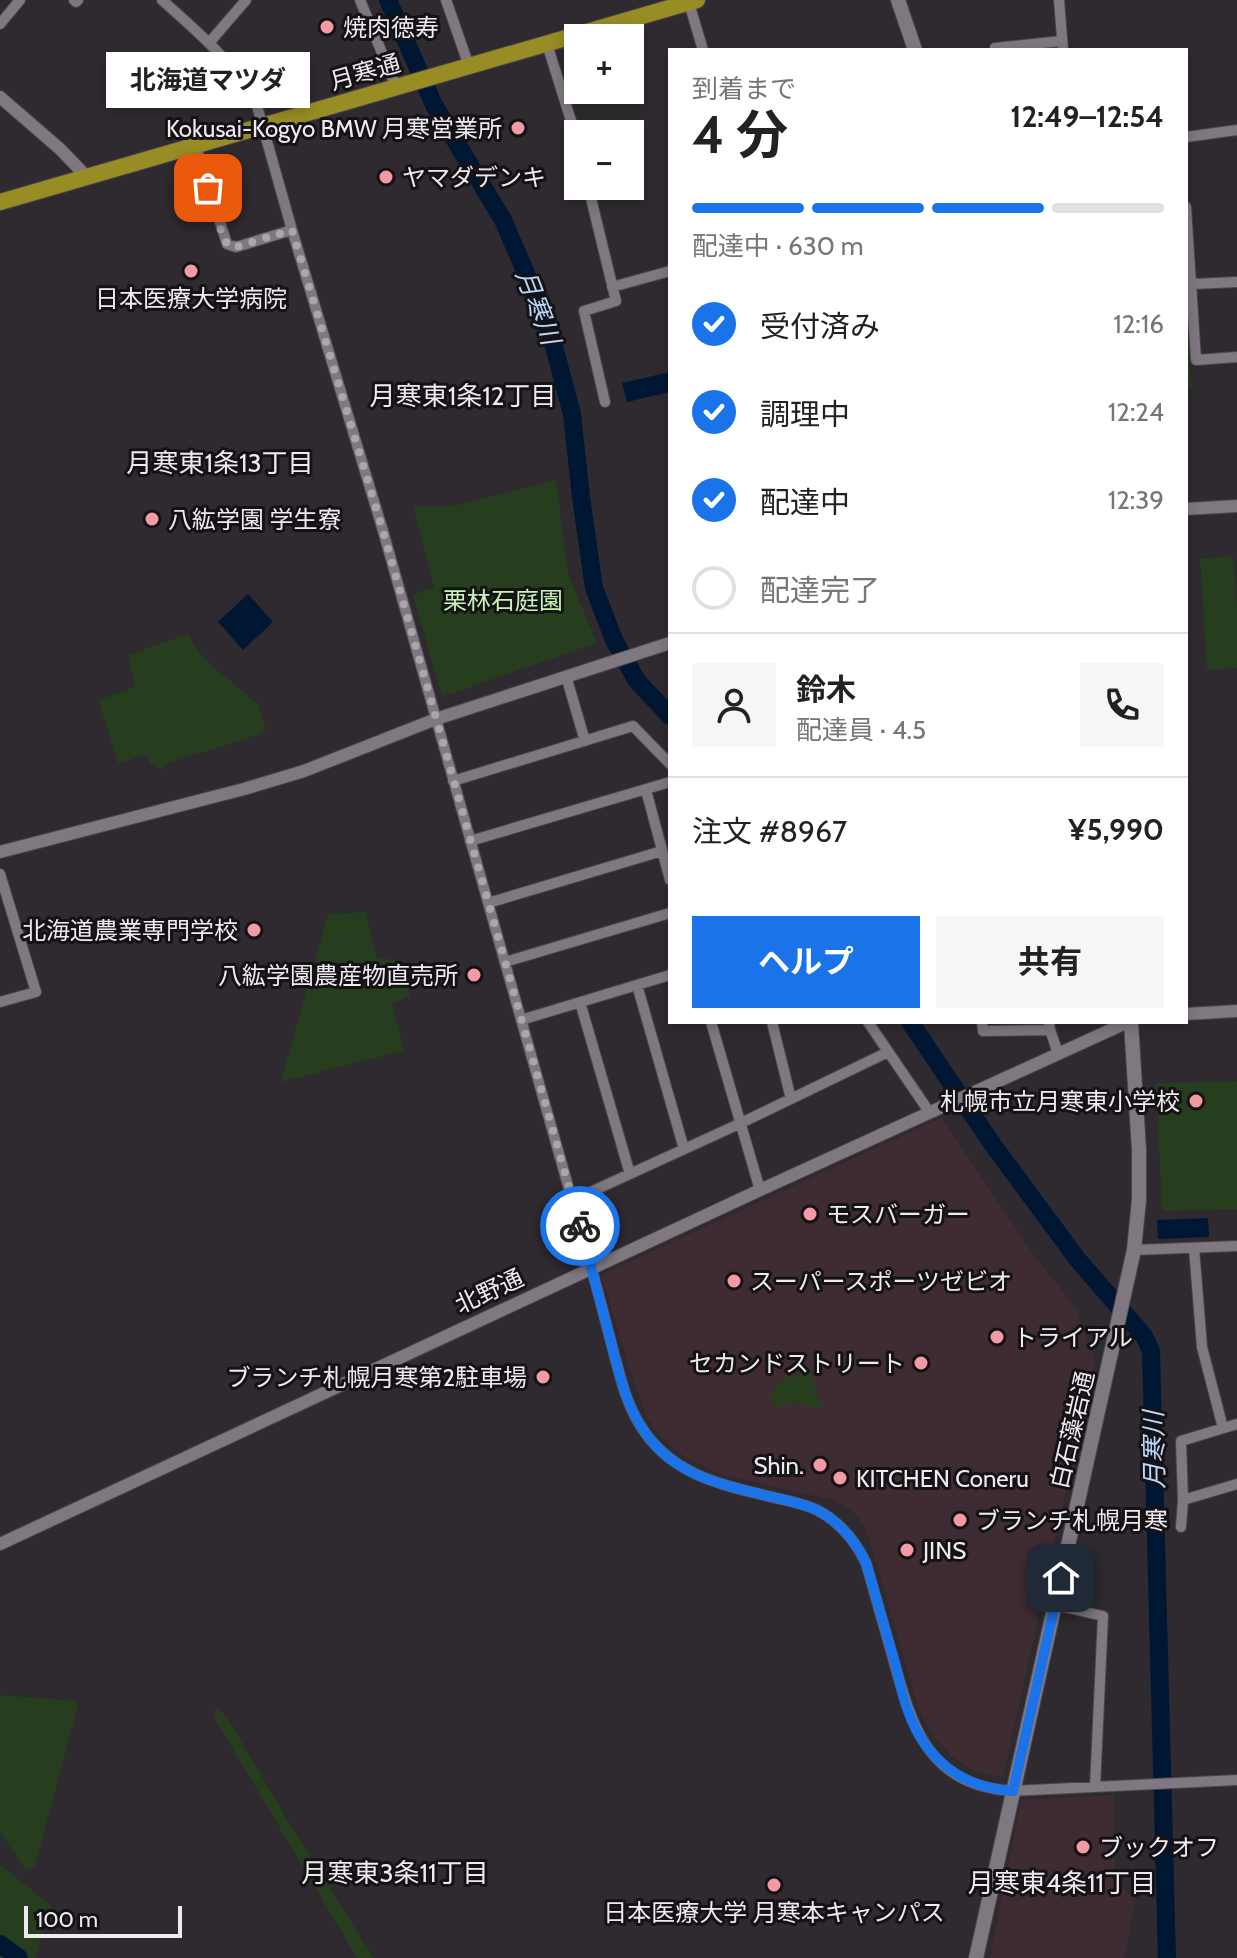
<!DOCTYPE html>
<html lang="ja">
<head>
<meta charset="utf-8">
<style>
	:root { --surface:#fff; --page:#f6f6f6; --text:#222; --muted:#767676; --line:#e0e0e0; --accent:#1a73e8 }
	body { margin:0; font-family:Cabin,"Noto Sans JP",sans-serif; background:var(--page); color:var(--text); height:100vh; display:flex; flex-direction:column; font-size:30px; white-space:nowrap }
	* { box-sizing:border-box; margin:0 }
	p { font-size:26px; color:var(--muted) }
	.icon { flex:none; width:44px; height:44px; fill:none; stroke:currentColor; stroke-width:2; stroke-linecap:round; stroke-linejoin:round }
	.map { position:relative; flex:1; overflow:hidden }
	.panel { position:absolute; left:668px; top:48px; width:520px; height:976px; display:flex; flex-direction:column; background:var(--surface); border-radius:0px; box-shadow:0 4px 12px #0003 }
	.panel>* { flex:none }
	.fabs { position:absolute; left:564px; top:24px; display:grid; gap:16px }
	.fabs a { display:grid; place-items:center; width:80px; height:80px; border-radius:0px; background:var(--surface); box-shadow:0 4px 12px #0003; font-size:40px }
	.scale { position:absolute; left:24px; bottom:20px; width:158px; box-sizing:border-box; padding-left:8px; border:4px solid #eeeaef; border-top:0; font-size:22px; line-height:28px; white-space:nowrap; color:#eeeaef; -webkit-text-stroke:6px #151216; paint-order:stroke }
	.pin { position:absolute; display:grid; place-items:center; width:68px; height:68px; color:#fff; margin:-34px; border-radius:16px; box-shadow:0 4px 12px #0006 }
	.courier { position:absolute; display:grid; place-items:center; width:80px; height:80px; margin:-40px; border:6px solid #1a73e8; border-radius:50%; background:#fff; color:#222; box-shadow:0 2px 10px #0007 }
	.bubble { position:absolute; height:56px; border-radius:0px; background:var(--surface); box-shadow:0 4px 12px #0003; font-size:26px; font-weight:700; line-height:56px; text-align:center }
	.headline em { font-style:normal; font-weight:700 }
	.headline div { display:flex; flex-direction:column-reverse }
	.headline { display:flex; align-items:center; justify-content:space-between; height:136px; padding:0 24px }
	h1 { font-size:52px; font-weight:700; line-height:60px }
	.bar { display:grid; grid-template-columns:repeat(4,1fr); gap:12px 8px; align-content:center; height:96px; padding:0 24px }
	.bar i { height:10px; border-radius:6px; background:var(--line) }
	.bar .active { background:var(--accent) }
	.bar p { grid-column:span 4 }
	.line { display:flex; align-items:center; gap:20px; padding:0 24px; border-top:2px solid var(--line) }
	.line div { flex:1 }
	.round { display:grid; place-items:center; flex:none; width:84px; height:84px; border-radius:0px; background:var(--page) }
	ol { padding:0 24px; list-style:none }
	li { display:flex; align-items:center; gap:24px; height:88px }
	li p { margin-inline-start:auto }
	li .icon { padding:8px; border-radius:50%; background:var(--accent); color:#fff; stroke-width:4 }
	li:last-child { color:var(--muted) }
	li i { width:44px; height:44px; border:4px solid var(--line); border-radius:50% }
	.button { display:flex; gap:16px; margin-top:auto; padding:16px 24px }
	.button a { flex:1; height:92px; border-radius:0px; background:var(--accent); color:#fff; font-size:32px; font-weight:700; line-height:92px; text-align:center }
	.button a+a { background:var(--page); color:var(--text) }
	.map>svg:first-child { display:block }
	.commercial { fill:#3f2c32 }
	.green { fill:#263d1e }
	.water { fill:#001733 }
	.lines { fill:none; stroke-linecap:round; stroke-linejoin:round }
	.river { stroke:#001733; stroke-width:18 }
	.minor-casing { stroke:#4b454c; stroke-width:12 }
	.tertiary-casing { stroke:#4b454c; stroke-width:14 }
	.secondary-casing { stroke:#4b454c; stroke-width:16 }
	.trunk-casing { stroke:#4b454c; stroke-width:18 }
	.minor { stroke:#7f7880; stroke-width:10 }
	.tertiary { stroke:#7f7880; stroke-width:12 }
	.secondary { stroke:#7f7880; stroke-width:14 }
	.trunk { stroke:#988d24; stroke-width:16 }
	.done { stroke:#aba6ac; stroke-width:8; stroke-dasharray:0 14.4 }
	.route { stroke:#1a73e8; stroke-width:10 }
	.poi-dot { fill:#f49aa5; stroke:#151216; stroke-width:3 }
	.labels { text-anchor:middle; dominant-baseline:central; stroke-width:6; stroke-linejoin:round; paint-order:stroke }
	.poi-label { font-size:24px; fill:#eeeaef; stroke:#151216; text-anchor:start }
	.street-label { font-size:24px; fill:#eeeaef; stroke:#151216 }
	.park-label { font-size:24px; fill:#c5f4b5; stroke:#151216 }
	.water-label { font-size:26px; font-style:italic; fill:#b9d8fa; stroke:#151216 }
	.neighbourhood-label { font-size:26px; fill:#eeeaef; stroke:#151216 }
</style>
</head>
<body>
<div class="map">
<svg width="1237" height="1958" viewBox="0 0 1237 1958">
	<rect width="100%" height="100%" fill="#2f2930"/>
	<path class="commercial" d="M941,1118L1036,1258L1075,1307L1095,1360L1003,1777L982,1773L969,1768L951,1756L931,1733L918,1707L871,1545L865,1528L855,1513L833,1500L720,1474L689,1460L671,1446L656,1430L647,1417L632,1375L601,1275Z
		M1114,1795L1115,1880L1121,1884L1135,1902L1124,1958H990L1021,1800Z"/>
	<path class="green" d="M1186,296L1192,388L1186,389Z
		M556,480L568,574L597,643L442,697L413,595L434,587L413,506H454Z
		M1233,556L1237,605V668L1207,670L1200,559Z
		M188,634L205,660L258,704L266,729L258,735L165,764L162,770L150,764L147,754L119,764L98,700L135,687L128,655Z
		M365,912L377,957L399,961L410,996L392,1003L404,1051L281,1082L328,914Z
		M1237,1081V1209L1162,1211L1156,1083Z
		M811,1371L822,1408L818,1410C799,1402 797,1401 778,1408L775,1406L770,1396L780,1380Z
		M0,1695L79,1701L35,1866L26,1871L0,1832Z
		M215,1707L227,1717L291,1826L374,1958H357L215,1719Z
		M0,1865L52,1906L35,1958H0Z"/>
	<path class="water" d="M670,372V392L627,402L622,383Z
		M248,594L273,622L243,650L218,622Z
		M1208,1218L1209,1237L1158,1239L1157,1220Z"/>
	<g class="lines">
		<path class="river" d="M388,0L434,105L503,220L548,324L572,414L581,497L594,588L614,640L637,681L670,716
			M910,1022L993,1145L1078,1260L1144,1336L1151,1351L1167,1958
			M0,1944L19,1958"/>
		<defs>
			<path id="minor" d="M74,0L76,2L78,0
				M162,0C198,32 235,63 257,106L292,230L383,531L591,1267C599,1295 606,1323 613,1350C620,1376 626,1403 640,1425C671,1476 723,1485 776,1498C790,1501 804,1504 817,1510C840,1522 855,1540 866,1563C875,1594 884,1626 893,1658C912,1727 928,1786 1013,1791L1237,1780
				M360,0L397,89
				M446,0L469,66
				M1059,0L1063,50
				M689,3L703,50
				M0,24L20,0
				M209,43L246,0
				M547,44L578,143
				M995,50V48L1062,41
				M1186,137L1237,130
				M195,144L227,244L236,247L292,230
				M588,186L616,301L584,311L605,402
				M1186,207L1196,360L1237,357
				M1188,286L1192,284L1237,282
				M612,287L670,271
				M566,676L585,741
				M453,781L633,726L670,764
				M646,790L670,880
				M470,841L670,782
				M0,874L36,992L0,1002
				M488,903L662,851
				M505,962L670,913
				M637,985L684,1149
				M580,1002L630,1174
				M521,1020L670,975
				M711,1022L760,1190
				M772,1022L791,1099
				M868,1022L930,1113
				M982,1022L983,1031L1050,1030
				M1049,1022L1050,1030L1058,1053
				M573,1200L739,1124L888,1052
				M1194,1248L1202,1347L1223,1428
				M1134,1250L1237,1246
				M1183,1500L1237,1484
				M1181,1527L1183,1500L1181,1441L1237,1424
				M1055,1605L1103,1616L1095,1787"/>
			<path id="tertiary" d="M0,97L60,149L86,176
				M1186,509L1237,506
				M0,852L244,789L304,771L436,719L670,643
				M1186,1014L1237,1011
				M0,1544L760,1190L1128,1022"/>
			<path id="secondary" d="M898,0L915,50
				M976,1958L1134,1250L1139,1200V1150L1131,1022"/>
			<path id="trunk" d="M0,202C232,134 465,68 697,0"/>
		</defs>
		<use href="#minor" class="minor-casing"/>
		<use href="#tertiary" class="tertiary-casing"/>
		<use href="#secondary" class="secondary-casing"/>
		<use href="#trunk" class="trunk-casing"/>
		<use href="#minor" class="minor"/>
		<use href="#tertiary" class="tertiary"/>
		<use href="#secondary" class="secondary"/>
		<use href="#trunk" class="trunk"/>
	</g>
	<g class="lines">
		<path class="done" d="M208,188L224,240L231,247H236L292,230L383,531L580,1226"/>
		<path class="route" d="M580,1226C589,1260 598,1293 607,1327C618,1368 625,1413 655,1445C687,1480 732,1487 776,1498C790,1501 804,1504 817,1510C840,1522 855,1540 866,1563C876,1596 885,1630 895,1663C899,1679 902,1696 908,1711C925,1759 962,1788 1013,1791L1061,1578"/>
	</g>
	<g class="poi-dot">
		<circle cx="327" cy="27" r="8"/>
		<circle cx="518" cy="128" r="8"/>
		<circle cx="386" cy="177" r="8"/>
		<circle cx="191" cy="271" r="8"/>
		<circle cx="152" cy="519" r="8"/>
		<circle cx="254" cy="930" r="8"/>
		<circle cx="474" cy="975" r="8"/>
		<circle cx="1196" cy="1101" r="8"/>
		<circle cx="810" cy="1214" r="8"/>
		<circle cx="734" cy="1281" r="8"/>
		<circle cx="997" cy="1337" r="8"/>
		<circle cx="921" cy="1363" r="8"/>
		<circle cx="543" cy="1377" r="8"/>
		<circle cx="820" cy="1465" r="8"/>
		<circle cx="840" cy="1478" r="8"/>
		<circle cx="960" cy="1520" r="8"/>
		<circle cx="907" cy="1550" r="8"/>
		<circle cx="1083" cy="1847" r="8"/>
		<circle cx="774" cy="1885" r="8"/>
	</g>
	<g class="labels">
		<g class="poi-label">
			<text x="343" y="27">焼肉徳寿</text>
			<text x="502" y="128" text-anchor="end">Kokusai-Kogyo BMW 月寒営業所</text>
			<text x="402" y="177">ヤマダデンキ</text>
			<text x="191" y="298" text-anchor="middle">日本医療大学病院</text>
			<text x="168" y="519">八紘学園 学生寮</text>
			<text x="238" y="930" text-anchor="end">北海道農業専門学校</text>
			<text x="458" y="975" text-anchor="end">八紘学園農産物直売所</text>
			<text x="1180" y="1101" text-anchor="end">札幌市立月寒東小学校</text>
			<text x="826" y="1214">モスバーガー</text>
			<text x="750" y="1281">スーパースポーツゼビオ</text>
			<text x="1013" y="1337">トライアル</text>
			<text x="905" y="1363" text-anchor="end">セカンドストリート</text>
			<text x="527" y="1377" text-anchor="end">ブランチ札幌月寒第2駐車場</text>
			<text x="804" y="1465" text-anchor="end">Shin.</text>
			<text x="856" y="1478">KITCHEN Coneru</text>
			<text x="976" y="1520">ブランチ札幌月寒</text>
			<text x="923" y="1550">JINS</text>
			<text x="1099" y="1847">ブックオフ</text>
			<text x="774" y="1912" text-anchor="middle">日本医療大学 月寒本キャンパス</text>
		</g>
		<g class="street-label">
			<text transform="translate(365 72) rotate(-16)">月寒通</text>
			<text transform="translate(489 1291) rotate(-25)">北野通</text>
			<text transform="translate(1072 1430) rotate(-77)">白石藻岩通</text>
		</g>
		<g class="park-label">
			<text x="503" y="600">栗林石庭園</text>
		</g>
		<g class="water-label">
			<text transform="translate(538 307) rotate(69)">月寒川</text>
			<text transform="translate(1154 1450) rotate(-91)">月寒川</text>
		</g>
		<g class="neighbourhood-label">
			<text x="463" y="396">月寒東1条12丁目</text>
			<text x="220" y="463">月寒東1条13丁目</text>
			<text x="395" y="1873">月寒東3条11丁目</text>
			<text x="1062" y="1883">月寒東4条11丁目</text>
		</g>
	</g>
</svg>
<div class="fabs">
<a>+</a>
<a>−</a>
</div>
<div class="scale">100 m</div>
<div class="pin" style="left:208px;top:188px;background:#ea580c"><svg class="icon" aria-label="bag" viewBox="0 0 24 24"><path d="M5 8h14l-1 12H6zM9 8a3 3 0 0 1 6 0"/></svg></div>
<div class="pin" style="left:1061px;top:1578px;background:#1f2937"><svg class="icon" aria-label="home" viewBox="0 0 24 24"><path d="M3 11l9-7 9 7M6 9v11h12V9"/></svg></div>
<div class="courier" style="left:580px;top:1226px"><svg class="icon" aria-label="bike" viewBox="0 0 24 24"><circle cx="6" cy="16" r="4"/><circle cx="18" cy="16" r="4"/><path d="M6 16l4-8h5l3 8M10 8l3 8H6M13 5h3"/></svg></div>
<div class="bubble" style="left:106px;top:52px;width:204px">北海道マツダ</div>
<section class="panel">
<div class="headline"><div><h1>4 分</h1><p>到着まで</p></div><em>12:49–12:54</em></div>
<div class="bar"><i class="active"></i><i class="active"></i><i class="active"></i><i></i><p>配達中 · 630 m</p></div>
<ol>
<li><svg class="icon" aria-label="check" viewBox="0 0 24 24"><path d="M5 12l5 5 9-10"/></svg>受付済み<p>12:16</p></li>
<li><svg class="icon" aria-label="check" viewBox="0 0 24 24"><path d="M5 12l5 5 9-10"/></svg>調理中<p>12:24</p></li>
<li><svg class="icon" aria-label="check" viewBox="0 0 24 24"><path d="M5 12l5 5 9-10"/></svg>配達中<p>12:39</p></li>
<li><i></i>配達完了</li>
</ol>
<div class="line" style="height:144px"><a class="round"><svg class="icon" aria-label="person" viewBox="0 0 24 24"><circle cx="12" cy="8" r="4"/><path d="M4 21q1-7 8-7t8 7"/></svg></a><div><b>鈴木</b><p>配達員 · 4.5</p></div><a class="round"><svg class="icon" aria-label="phone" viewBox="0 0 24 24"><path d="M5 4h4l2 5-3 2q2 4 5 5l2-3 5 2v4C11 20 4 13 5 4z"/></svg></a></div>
<div class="line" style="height:104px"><div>注文 #8967</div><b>¥5,990</b></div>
<div class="button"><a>ヘルプ</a><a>共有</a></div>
</section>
</div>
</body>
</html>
